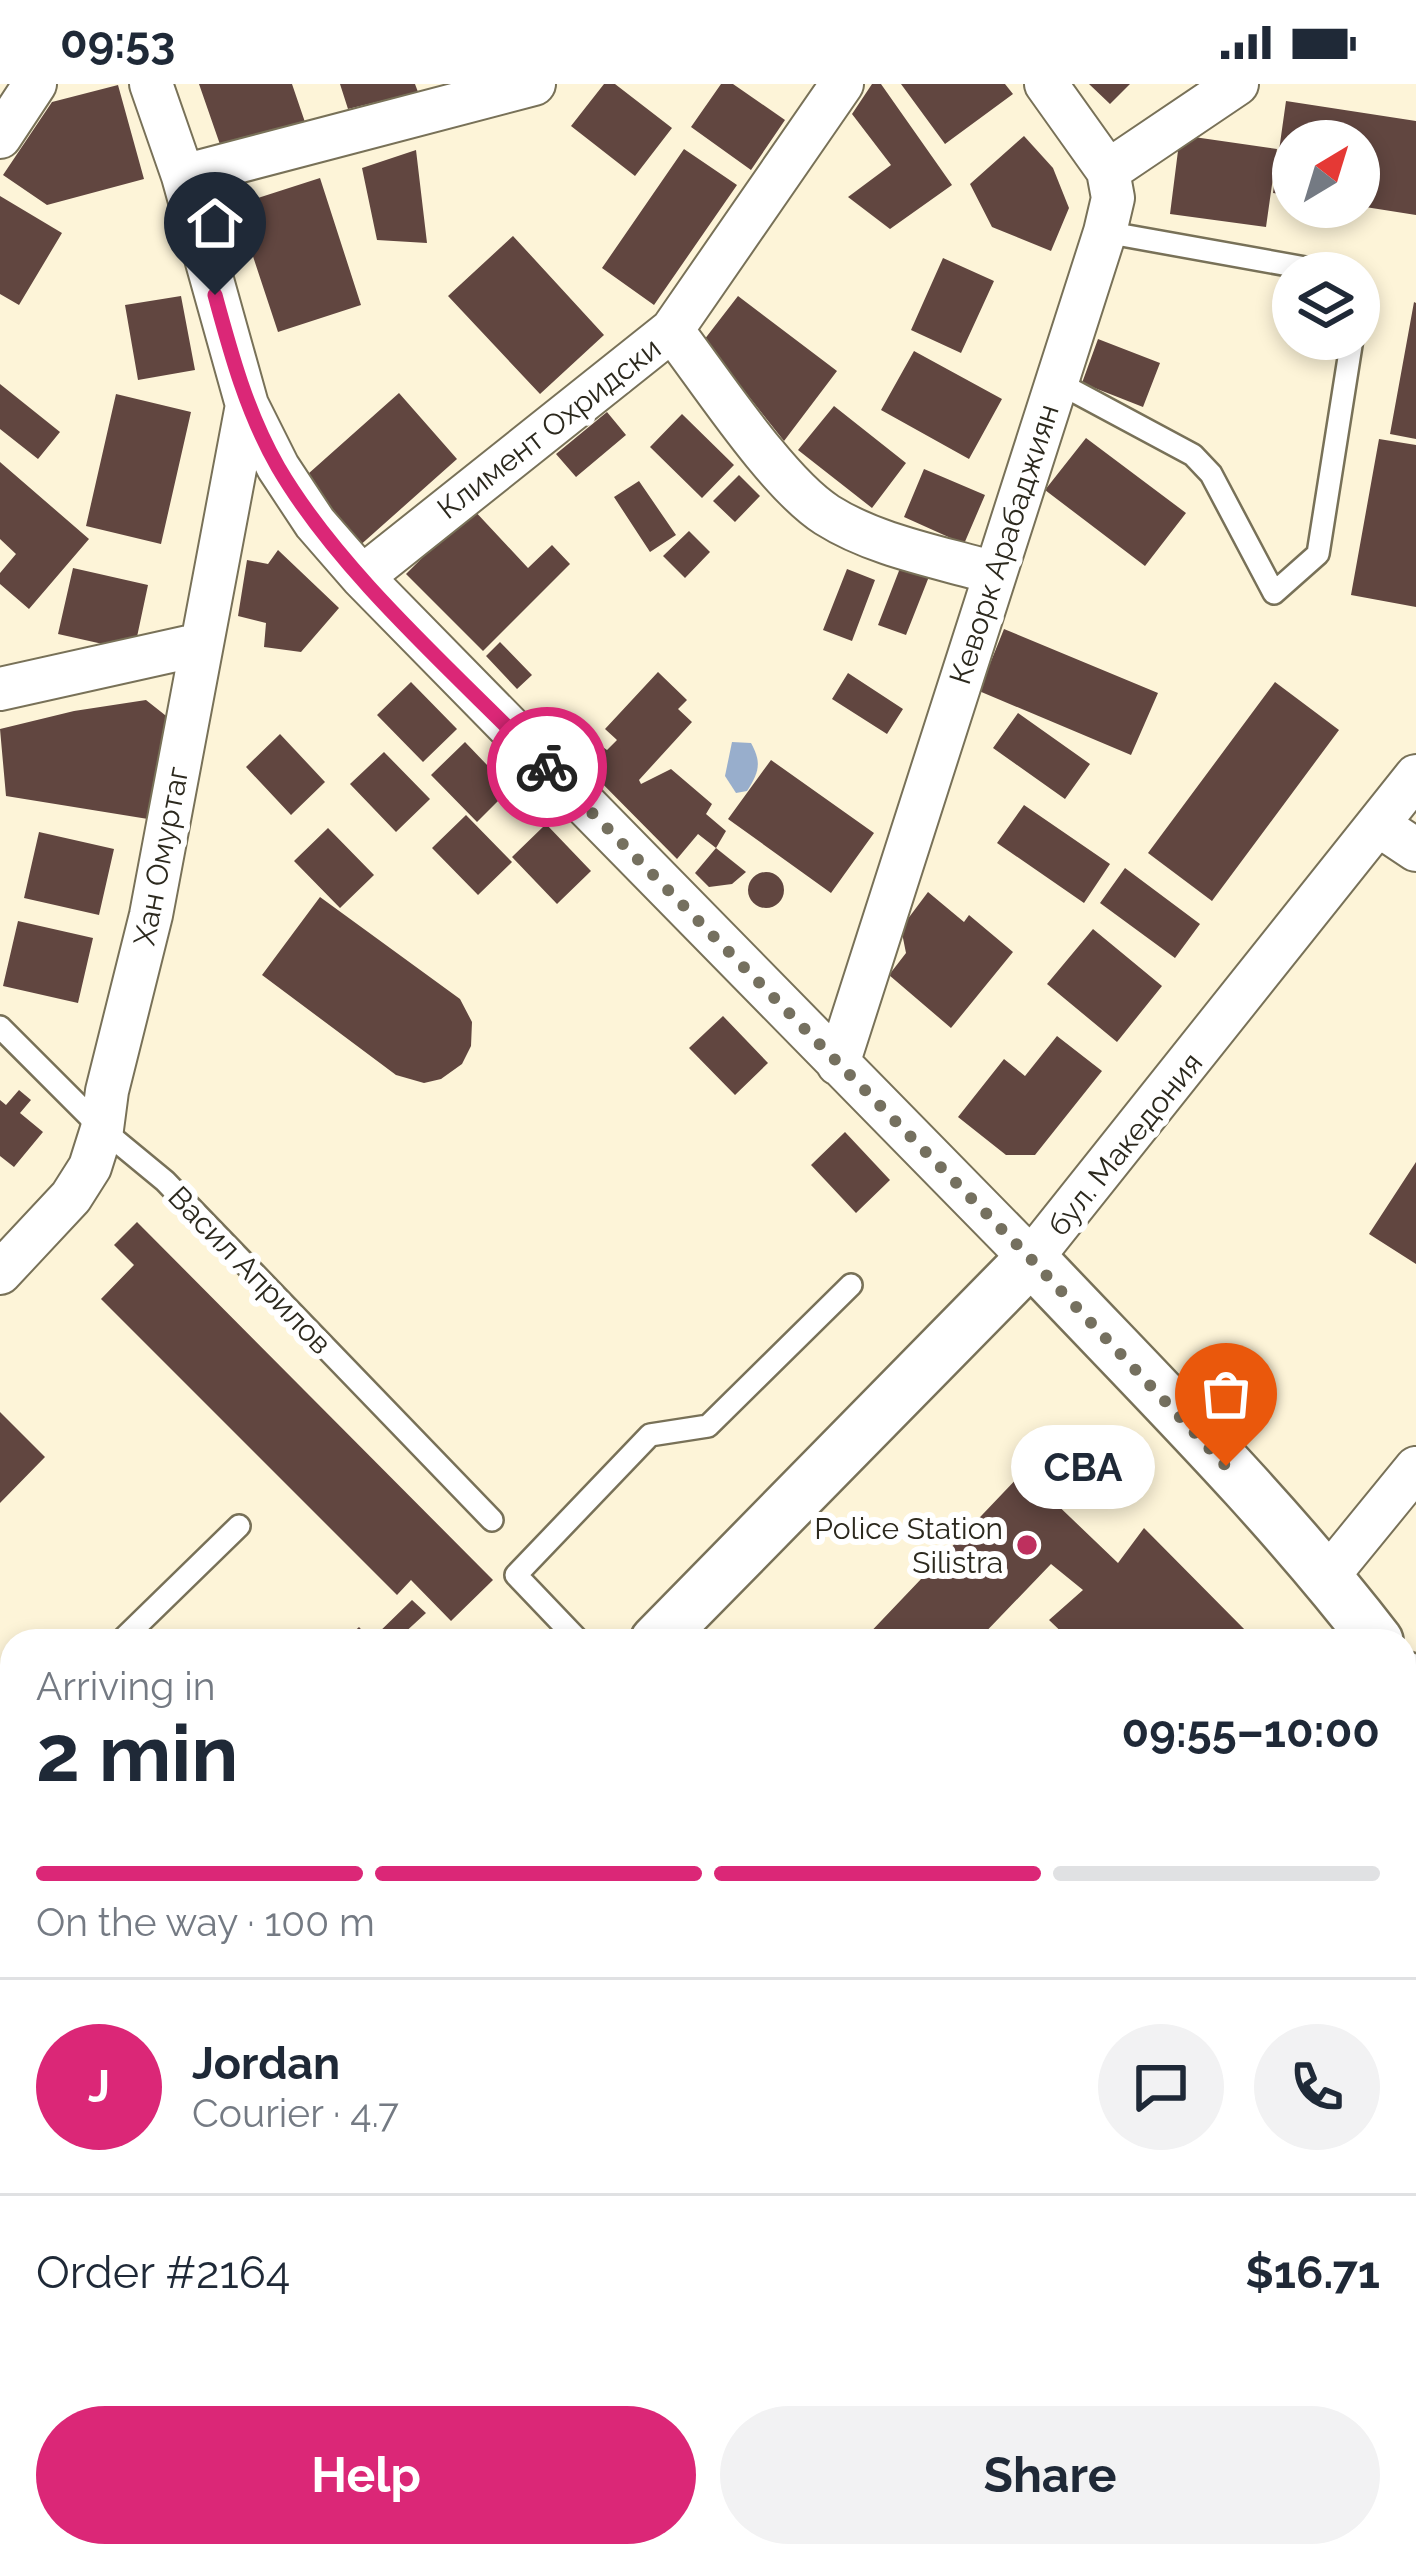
<!DOCTYPE html>
<html lang="en">
<head>
<meta charset="utf-8">
<style>
	:root { --surface:#fff; --page:#f2f2f3; --text:#1f2937; --muted:#747a83; --line:#e0e1e3; --accent:#db2777 }
	body { margin:0; font-family:Raleway,sans-serif; background:var(--page); color:var(--text); height:100vh; display:flex; flex-direction:column; font-size:45px; white-space:nowrap }
	* { box-sizing:border-box; margin:0 }
	p { font-size:39px; color:var(--muted) }
	.icon { flex:none; width:66px; height:66px; fill:none; stroke:currentColor; stroke-width:2; stroke-linecap:round; stroke-linejoin:round }
	.map { position:relative; flex:1; overflow:hidden }
	.details { position:absolute; left:0px; top:1545px; width:1416px; height:939px; display:flex; flex-direction:column; background:var(--surface); border-radius:36px 36px 0 0; box-shadow:0 6px 18px #0003 }
	.details>* { flex:none }
	.needle { width:78px; rotate:38deg }
	.fabs { position:absolute; left:1272px; top:36px; display:grid; gap:24px }
	.fabs a { display:grid; place-items:center; width:108px; height:108px; border-radius:50%; background:var(--surface); box-shadow:0 6px 18px #0003; font-size:60px }
	.pin { position:absolute; display:grid; place-items:center; width:102px; height:102px; color:#fff; margin:-123px -51px; border-radius:50% 50% 50% 0; rotate:-45deg; box-shadow:0 0 12px #0007 }
	.pin .icon { rotate:45deg }
	.courier { position:absolute; display:grid; place-items:center; width:120px; height:120px; margin:-60px; border:9px solid #db2777; border-radius:50%; background:#fff; color:#222; box-shadow:0 3px 15px #0007 }
	.bubble { position:absolute; height:84px; border-radius:42px; background:var(--surface); box-shadow:0 6px 18px #0003; font-size:39px; font-weight:700; line-height:84px; text-align:center }
	.head em { font-style:normal; font-weight:700 }
	.head div { display:flex; flex-direction:column-reverse }
	.head { display:flex; align-items:center; justify-content:space-between; height:204px; padding:0 36px }
	h1 { font-size:78px; font-weight:700; line-height:90px }
	.bar { display:grid; grid-template-columns:repeat(4,1fr); gap:18px 12px; align-content:center; height:144px; padding:0 36px }
	.bar i { height:15px; border-radius:9px; background:var(--line) }
	.bar .on { background:var(--accent) }
	.bar p { grid-column:span 4 }
	.line { display:flex; align-items:center; gap:30px; padding:0 36px; border-top:3px solid var(--line) }
	.line div { flex:1 }
	.round { display:grid; place-items:center; flex:none; width:126px; height:126px; border-radius:63px; background:var(--page) }
	.cta { display:flex; gap:24px; margin-top:auto; padding:24px 36px }
	.cta a { flex:1; height:138px; border-radius:72px; background:var(--accent); color:#fff; font-size:48px; font-weight:700; line-height:138px; text-align:center }
	.cta a+a { background:var(--page); color:var(--text) }
	.status { display:flex; justify-content:space-between; align-items:center; height:84px; padding:0 60px; background:var(--surface); direction:ltr }
	.status svg { height:33px; fill:currentColor }
	.map>svg:first-child { display:block }
	.water { fill:#98aecc }
	.building { fill:#614640 }
	.lines { fill:none; stroke-linecap:round; stroke-linejoin:round }
	.service-casing { stroke:#787158; stroke-width:26 }
	.minor-casing { stroke:#787158; stroke-width:46 }
	.tertiary-casing { stroke:#787158; stroke-width:56 }
	.service { stroke:#fff; stroke-width:21 }
	.minor { stroke:#fff; stroke-width:42 }
	.tertiary { stroke:#fff; stroke-width:51 }
	.done { stroke:#75705f; stroke-width:12; stroke-dasharray:0 21.6 }
	.route { stroke:#db2777; stroke-width:15 }
	.poi-dot { fill:#be305e; stroke:#fff; stroke-width:4.5 }
	.labels { text-anchor:middle; dominant-baseline:central; stroke-width:12; stroke-linejoin:round; paint-order:stroke }
	.street-label { font-size:30px; fill:#2c291e; stroke:#fff }
	.poi-label { font-size:30px; fill:#2c291e; stroke:#fff; text-anchor:end }
</style>
</head>
<body>
<div class="status"><b>09:53</b><svg viewBox="0 0 49 12"><path d="M0 12V9h3v3zM5 12V6h3v6zM10 12V3h3v9zM15 12V0h3v12zM26 1h20v11H26zM47 4h2v5h-2z"/></svg></div>
<div class="map">
<svg width="1416" height="2482" viewBox="0 0 1416 2482">
	<rect width="100%" height="100%" fill="#fdf4d8"/>
	<path class="water" d="M732,658L751,659C762,679 759,688 747,707L736,709L725,692Z"/>
	<path class="building" d="M199,0H292L307,44L224,72Z
		M340,0H415L418,8L348,25Z
		M604,0H615L672,44L635,92L571,42Z
		M721,0H733L785,36L751,86L691,43Z
		M872,0H881L952,101L890,145L848,113L891,81L852,30Z
		M901,0H1005L1013,10L945,60Z
		M1089,0H1130L1110,20Z
		M118,1L144,95L47,121L3,91L52,18Z
		M1286,17L1416,37V131L1359,122V57H1293V112L1273,109Z
		M1180,51L1277,65L1266,143L1170,130Z
		M1024,52L1053,84L1069,124L1051,167L992,143L970,100Z
		M684,65L737,101L654,221L602,184Z
		M416,66L427,159L377,156L362,84Z
		M320,94L361,221L278,248L236,121Z
		M0,112L62,149L19,221L0,210Z
		M513,152L604,251L540,310L448,212Z
		M943,174L994,197L961,269L911,246Z
		M181,212L195,286L138,296L125,221Z
		M738,212L837,287L784,357L704,256Z
		M1414,218L1416,219V355L1390,350Z
		M1098,255L1160,279L1143,323L1082,299Z
		M914,267L1002,315L969,375L881,326Z
		M0,300L60,348L38,375L0,345Z
		M399,309L457,375L357,464L299,398Z
		M116,310L191,328L161,460L86,442Z
		M834,322L906,379L872,424L798,366Z
		M607,328L626,351L576,393L556,370Z
		M682,330L734,381L702,414L650,363Z
		M1086,354L1186,429L1145,482L1045,406Z
		M1379,355L1416,361V523L1351,511Z
		M0,378L89,455L29,525L0,500V489L16,470L0,455Z
		M924,385L985,411L964,460L904,433Z
		M739,391L760,412L735,438L713,417Z
		M639,397L676,451L650,468L614,413Z
		M472,424L528,484L552,461L570,480L483,567L406,490Z
		M689,447L710,468L685,494L663,472Z
		M278,466L339,524L301,568L264,563L266,539L238,532L247,476L268,480Z
		M902,479L930,490L906,551L878,541Z
		M73,484L148,501L134,567L58,550Z
		M847,485L875,496L852,557L823,546Z
		M1004,545L1158,609L1131,671L979,607Z
		M500,558L532,591L517,605L486,572Z
		M658,588L687,616L678,625L692,638L639,696L641,700L671,685L712,720L706,730L726,747L716,764L698,750L677,775L578,675L594,657L607,666L617,656L605,645Z
		M848,589L903,625L887,650L832,615Z
		M411,598L457,645L423,678L377,631Z
		M1275,598L1339,646L1212,817L1148,769Z
		M146,616L170,635L148,735L6,712L0,645L74,627Z
		M1018,629L1090,680L1065,715L993,664Z
		M280,650L325,698L291,731L246,683Z
		M465,658L510,705L477,738L431,691Z
		M384,668L430,715L396,748L350,700Z
		M771,676L874,749L831,809L728,735Z
		M1024,721L1110,780L1084,819L997,759Z
		M466,731L512,778L478,811L432,764Z
		M546,740L591,787L557,820L512,773Z
		M328,744L374,791L340,824L294,777Z
		M39,748L114,765L99,831L24,814Z
		M716,764L746,788L732,800L709,803L695,789Z
		M1125,784L1200,840L1175,874L1100,819Z
		M748 806a18 18 0 1 1 36 0a18 18 0 1 1-36 0Z
		M928,808L964,838L969,831L1013,868L951,944L889,891L906,869L901,844Z
		M320,813L460,915L472,938L471,962L462,980L441,995L424,999L396,991L262,891Z
		M18,837L93,854L78,919L3,902Z
		M1093,845L1162,902L1117,958L1047,900Z
		M723,932L768,979L735,1011L689,964Z
		M1057,952L1102,987L1035,1071H1006L958,1033L1004,975L1025,992Z
		M19,1006L31,1016L20,1029L43,1048L14,1083L0,1072V1016L6,1021Z
		M845,1048L890,1096L856,1129L811,1081Z
		M1416,1078V1180L1369,1150Z
		M137,1138L493,1496L451,1537L411,1496L397,1511L101,1215L134,1181L114,1161Z
		M0,1328L45,1373L0,1419Z
		M1023,1388L1118,1479L1144,1444L1251,1552L1246,1557H1071L1049,1536L1083,1506L1051,1480L977,1557H862Z
		M412,1516L426,1529L401,1552L406,1557H344L359,1543L371,1556Z
		M12,1801V1956L0,1968V1812Z
		M1404,2275L1416,2294V2316L1404,2323Z
		M12,2290V2332L0,2323V2305Z
		M0,2340L12,2354V2410L0,2397Z
		M1416,2341V2394L1404,2378V2350Z
		M140,2472H242L233,2482H135Z
		M682,2472H723L730,2482H679L675,2476Z
		M780,2472H825L810,2482H787Z
		M867,2472H903L888,2482H874Z
		M1175,2472H1237L1226,2482H1172L1168,2478Z
		M1307,2472H1348L1356,2482H1296Z"/>
	<g class="lines">
		<defs>
			<path id="service" d="M1105,148L1333,189
				M1057,298L1193,371L1211,390L1274,509L1318,470L1352,255
				M0,943L102,1045L165,1097L492,1436
				M121,1557L239,1442
				M579,1557L516,1491L650,1351L708,1342L851,1201
				M0,1676L12,1664"/>
			<path id="minor" d="M151,0L183,92L247,321L278,383L315,439L362,493L1031,1175L1416,692
				M1046,0L1108,87
				M0,53L35,0
				M183,92L534,0
				M672,246C711,297 777,399 827,431C876,462 940,473 994,489
				M362,493L672,246L842,0
				M0,605L202,560
				M1380,742L1416,766
				M838,980L1105,148L1113,114L1108,87L1237,0
				M0,1189L71,1113L90,1083L102,1045L107,1007L151,831L247,321
				M1327,1493L1416,1384
				M1404,1956L1416,1948
				M0,2144L12,2150
				M1404,2452L1416,2465
				M419,2472L431,2482
				M603,2482L618,2472"/>
			<path id="tertiary" d="M656,1557L1031,1175C1149,1300 1272,1421 1377,1557
				M1404,1593L1416,1610
				M0,2185L12,2176"/>
		</defs>
		<use href="#service" class="service-casing"/>
		<use href="#minor" class="minor-casing"/>
		<use href="#tertiary" class="tertiary-casing"/>
		<use href="#service" class="service"/>
		<use href="#minor" class="minor"/>
		<use href="#tertiary" class="tertiary"/>
	</g>
	<g class="lines">
		<path class="done" d="M547,683L1031,1175L1226,1382"/>
		<path class="route" d="M215,211C231,270 247,329 278,383C341,491 460,593 547,683"/>
	</g>
	<circle class="poi-dot" cx="1027" cy="1461" r="12"/>
	<g class="labels">
		<g class="street-label">
			<text transform="translate(549 344) rotate(-38)">Климент Охридски</text>
			<text transform="translate(1004 460) rotate(-72)">Кеворк Арабаджиян</text>
			<text transform="translate(161 772) rotate(-79)">Хан Омуртаг</text>
			<text transform="translate(1125 1060) rotate(-51)">бул. Македония</text>
			<text transform="translate(250 1186) rotate(46)">Васил Априлов</text>
		</g>
		<g class="poi-label">
			<text x="1003" y="1444">Police Station<tspan x="1003" dy="34">Silistra</tspan></text>
		</g>
	</g>
</svg>
<div class="fabs">
<a><svg class="needle" viewBox="-14 -14 28 28"><path d="M0-13l5 13h-10z" fill="#e53935"/><path d="M0 13l5-13h-10z" fill="#747a83"/></svg></a>
<a><svg class="icon" aria-label="layers" viewBox="0 0 24 24"><path d="M12 4l9 5-9 5-9-5zM3 14l9 5 9-5"/></svg></a>
</div>
<div class="pin" style="left:1226px;top:1382px;background:#ea580c"><svg class="icon" aria-label="bag" viewBox="0 0 24 24"><path d="M5 8h14l-1 12H6zM9 8a3 3 0 0 1 6 0"/></svg></div>
<div class="pin" style="left:215px;top:211px;background:#1f2937"><svg class="icon" aria-label="home" viewBox="0 0 24 24"><path d="M3 11l9-7 9 7M6 9v11h12V9"/></svg></div>
<div class="courier" style="left:547px;top:683px"><svg class="icon" aria-label="bike" viewBox="0 0 24 24"><circle cx="6" cy="16" r="4"/><circle cx="18" cy="16" r="4"/><path d="M6 16l4-8h5l3 8M10 8l3 8H6M13 5h3"/></svg></div>
<div class="bubble" style="left:1011px;top:1341px;width:144px">CBA</div>
<section class="details">
<div class="head"><div><h1>2 min</h1><p>Arriving in</p></div><em>09:55–10:00</em></div>
<div class="bar"><i class="on"></i><i class="on"></i><i class="on"></i><i></i><p>On the way · 100 m</p></div>
<div class="line" style="height:216px"><b class="round" style="background:var(--accent);color:#fff">J</b><div><b>Jordan</b><p>Courier · 4.7</p></div><a class="round"><svg class="icon" aria-label="chat" viewBox="0 0 24 24"><path d="M4 5h16v11H9l-5 4z"/></svg></a><a class="round"><svg class="icon" aria-label="phone" viewBox="0 0 24 24"><path d="M5 4h4l2 5-3 2q2 4 5 5l2-3 5 2v4C11 20 4 13 5 4z"/></svg></a></div>
<div class="line" style="height:156px"><div>Order #2164</div><b>$16.71</b></div>
<div class="cta"><a>Help</a><a>Share</a></div>
</section>
</div>
</body>
</html>
